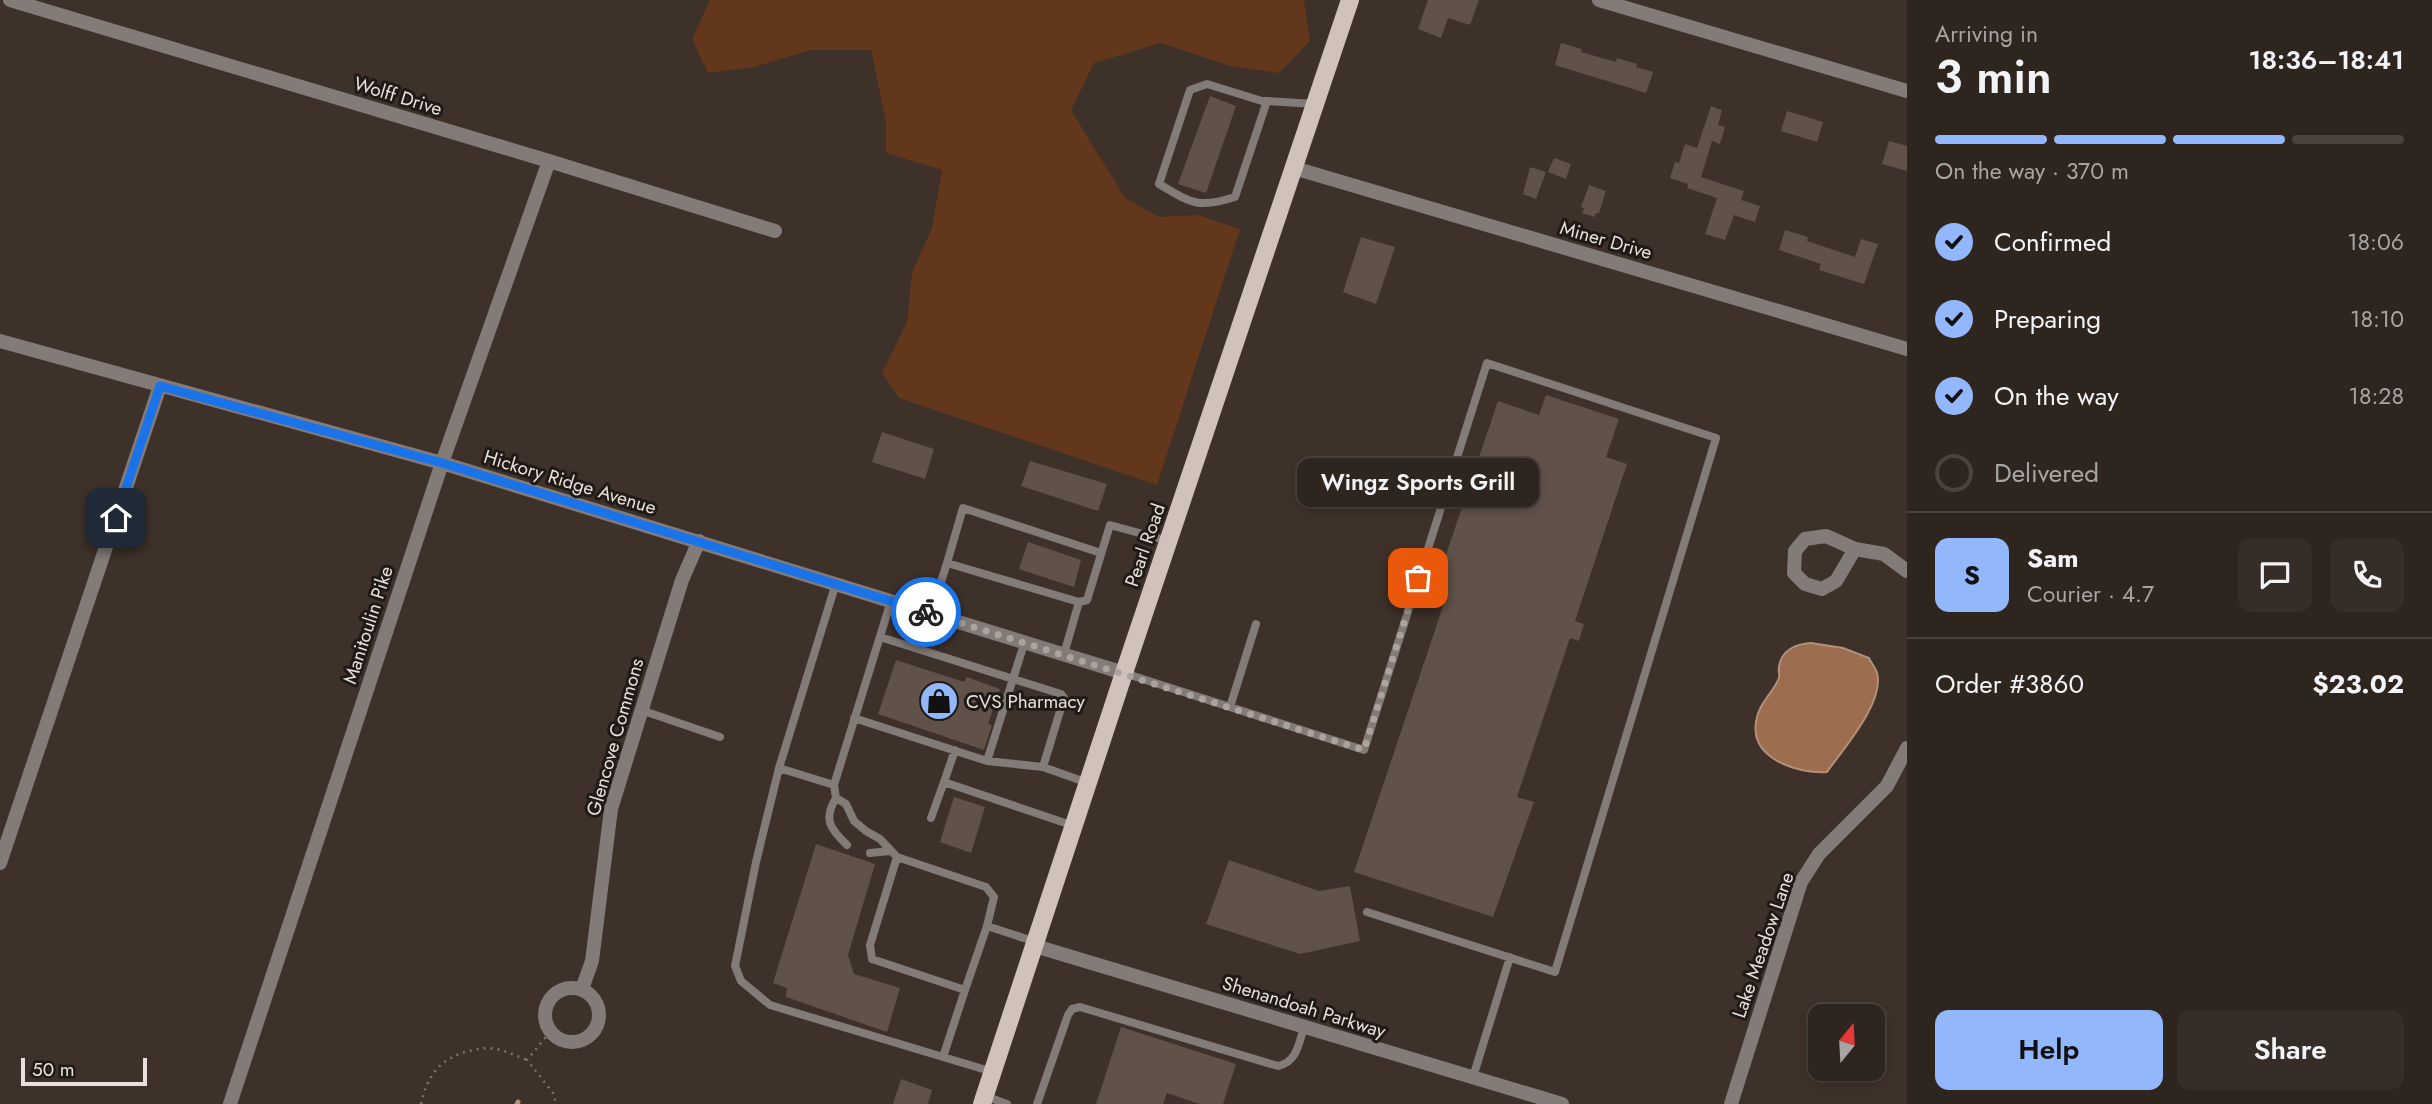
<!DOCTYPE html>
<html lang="en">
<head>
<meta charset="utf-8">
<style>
	:root { --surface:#2e251f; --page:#362d28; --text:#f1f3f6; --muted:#a7a5a4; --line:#49423d; --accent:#93b7fd }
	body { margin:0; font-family:Jost,sans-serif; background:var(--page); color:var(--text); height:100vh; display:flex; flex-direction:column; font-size:26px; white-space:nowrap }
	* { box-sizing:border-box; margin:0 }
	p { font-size:23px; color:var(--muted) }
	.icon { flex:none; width:38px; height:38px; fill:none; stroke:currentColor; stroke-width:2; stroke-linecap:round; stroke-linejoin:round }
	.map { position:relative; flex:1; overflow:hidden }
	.sheet { display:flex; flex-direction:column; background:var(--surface); width:525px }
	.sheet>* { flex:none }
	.needle { width:46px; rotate:18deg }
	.controls { position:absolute; left:1808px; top:1004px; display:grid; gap:14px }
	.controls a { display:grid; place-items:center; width:77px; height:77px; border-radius:14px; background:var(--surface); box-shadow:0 4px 10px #0003,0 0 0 2px var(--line); font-size:35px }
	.scale { position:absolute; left:21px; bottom:18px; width:126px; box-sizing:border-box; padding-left:7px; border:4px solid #e9e0db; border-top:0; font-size:19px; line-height:24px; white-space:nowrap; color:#e9e0db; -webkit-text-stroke:5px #201a17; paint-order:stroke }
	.pin { position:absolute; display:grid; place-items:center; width:60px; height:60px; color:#fff; margin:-30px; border-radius:14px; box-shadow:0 4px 10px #0006 }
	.courier { position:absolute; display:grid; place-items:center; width:70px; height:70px; margin:-35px; border:5px solid #1a73e8; border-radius:50%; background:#fff; color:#222; box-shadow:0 2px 9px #0007 }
	.bubble { position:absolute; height:49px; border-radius:14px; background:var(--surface); box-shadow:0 4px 10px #0003,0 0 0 2px var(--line); font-size:23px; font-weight:600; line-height:49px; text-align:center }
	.overview em { font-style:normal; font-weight:600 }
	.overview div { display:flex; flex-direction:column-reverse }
	.overview { display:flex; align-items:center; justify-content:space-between; height:119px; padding:0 28px }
	h1 { font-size:46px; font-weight:600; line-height:52px }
	.bar { display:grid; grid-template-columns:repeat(4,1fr); gap:10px 7px; align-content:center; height:84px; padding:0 28px }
	.bar i { height:9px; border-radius:5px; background:var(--line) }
	.bar .active { background:var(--accent) }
	.bar p { grid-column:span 4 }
	.line { display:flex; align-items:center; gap:18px; padding:0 28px; border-top:2px solid var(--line) }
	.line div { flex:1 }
	.round { display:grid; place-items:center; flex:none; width:74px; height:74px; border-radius:14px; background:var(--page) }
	ol { padding:0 28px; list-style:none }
	li { display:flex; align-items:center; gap:21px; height:77px }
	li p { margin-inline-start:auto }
	li .icon { padding:7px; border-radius:50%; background:var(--accent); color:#111; stroke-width:4 }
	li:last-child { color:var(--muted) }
	li i { width:38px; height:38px; border:4px solid var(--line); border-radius:50% }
	.cta { display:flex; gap:14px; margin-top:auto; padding:14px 28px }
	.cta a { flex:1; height:80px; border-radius:14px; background:var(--accent); color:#111; font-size:28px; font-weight:600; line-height:80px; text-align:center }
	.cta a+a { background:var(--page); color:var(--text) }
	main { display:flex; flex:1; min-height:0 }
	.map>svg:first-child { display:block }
	.green { fill:#62371b }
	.water { fill:#9c6d4f; stroke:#b39079; stroke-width:2 }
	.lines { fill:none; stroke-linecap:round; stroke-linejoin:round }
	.stream { stroke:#b39079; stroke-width:5 }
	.building { fill:#605149 }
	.path { stroke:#7f736d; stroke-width:2.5; stroke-dasharray:2 5; stroke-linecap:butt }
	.lane { stroke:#827b77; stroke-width:8 }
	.street { stroke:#827b77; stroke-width:14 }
	.primary { stroke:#d0c2ba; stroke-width:18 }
	.done { stroke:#ada39d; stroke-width:7; stroke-dasharray:0 12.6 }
	.route { stroke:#1a73e8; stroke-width:9 }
	.labels { text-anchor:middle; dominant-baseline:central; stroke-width:6; stroke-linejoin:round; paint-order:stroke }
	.street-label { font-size:19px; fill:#e9e0db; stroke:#201a17 }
	.poi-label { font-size:19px; fill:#e9e0db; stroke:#201a17; text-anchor:start }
</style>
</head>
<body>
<main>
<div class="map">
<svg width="1907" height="1104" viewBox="0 0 1907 1104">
	<rect width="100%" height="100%" fill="#3e3129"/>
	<path class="green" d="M710,0H1304L1310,41L1279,73L1230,66L1161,43L1094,63L1071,110L1125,198L1159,217L1198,215L1240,229L1157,485L899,398L882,373L907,322L912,272L932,228L942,170L886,153V122L871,50H811L754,67L708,73L692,39Z"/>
	<path class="water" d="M1811,643L1843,648L1869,658C1871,663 1876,668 1877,673C1885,702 1843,749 1827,772C1798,774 1750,759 1756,722C1758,704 1773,693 1779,678C1780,672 1778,672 1779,667C1781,650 1796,644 1811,643Z"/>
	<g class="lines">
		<path class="stream" d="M517,1104L518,1102"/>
	</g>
	<path class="building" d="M1428,0H1479L1470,25L1448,18L1441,38L1418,29Z
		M1561,43L1582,49L1581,52L1616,62L1617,58L1637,64L1636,67L1653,72L1646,93L1555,65Z
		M1210,96L1236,106L1206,193L1178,184Z
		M1711,106L1722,110L1718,125L1725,127L1720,144L1712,141L1701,177L1744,191L1741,200L1760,206L1755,222L1734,215L1725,240L1705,234L1717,198L1687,188L1688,184L1670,178L1675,162L1679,163L1685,144L1697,148Z
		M1787,111L1823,122L1817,142L1781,131Z
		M1889,141L1907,146V171L1882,164Z
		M1554,158L1571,164L1566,179L1548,172Z
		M1530,167L1546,172L1536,199L1523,194Z
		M1589,185L1606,191L1599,213H1596L1594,217L1582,213L1584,208L1581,207Z
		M1785,230L1808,237L1807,241L1855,257L1861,239L1878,244L1864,284L1819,270L1821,264L1779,250Z
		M1361,237L1395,247L1376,304L1343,292Z
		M1546,395L1619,419L1606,457L1627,464L1575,621L1584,624L1579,641L1570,638L1517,797L1534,802L1493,917L1354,872L1446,597L1433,593L1498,401L1539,415Z
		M882,432L934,449L925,479L872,462Z
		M1030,461L1107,484L1098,511L1021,486Z
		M1028,542L1081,560L1074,587L1019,569Z
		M896,660L964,682L967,677L1000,689L988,724L992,725L984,750L878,714Z
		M954,797L985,807L971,853L940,842Z
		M816,844L875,864L848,955L854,974L900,988L887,1032L786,997L787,988L773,983Z
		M1229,860L1319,891L1350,886L1360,941L1300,954L1206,924Z
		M1121,1027L1236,1064L1223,1104H1199L1167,1093L1163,1104H1096Z
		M901,1079L932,1090L928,1104H893Z"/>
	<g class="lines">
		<path class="path" d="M550,1032L527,1060L553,1093L556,1104
			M421,1104C427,1076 440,1058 469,1051C478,1049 486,1047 496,1049C506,1051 517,1056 527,1060"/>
		<path class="lane" d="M1267,101L1235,197C1198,209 1191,203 1159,184L1190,90L1207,84L1262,101H1267L1315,104
			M947,563L963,508L1101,553
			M836,583L779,768L834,785L891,601
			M1079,602L1087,600L1110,525L1168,541
			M931,613L947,563L1079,602L1064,654
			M880,637L1061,694L1064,698L1043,767
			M1025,641L987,761L1043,767L1088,783
			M1124,673L1364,750L1487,363L1716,438L1555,972L1367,912
			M1230,707L1256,624
			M641,710L720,737
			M854,718L987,761
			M779,768L756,862L735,966L741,981L770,1005L993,1072
			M944,782L955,750
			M834,785L836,798C823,819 830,829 847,845
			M836,798L846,804L854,821L866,831L880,839L897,857
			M931,818L944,782L1074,826
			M870,853L890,851
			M987,926L994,897L986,887L897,857L870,945L872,959L965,990L987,926L1036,942
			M943,1057L965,990
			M1473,1077L1510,957
			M985,1096L1007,1104
			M1037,1104L1068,1015L1072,1009L1080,1007L1278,1066C1297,1062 1299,1043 1304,1027"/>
		<path class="street" d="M10,0L549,161L775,231
			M1599,0L1907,91
			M1294,168L1907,349
			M0,341L442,463L1124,673
			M1855,549L1836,581L1822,589L1805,584L1794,573L1795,551L1805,539L1826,536L1855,549L1884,554L1907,571
			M0,863L160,386
			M1035,946L1562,1104
			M545 1015a27 27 0 1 1 54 0a27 27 0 1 1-54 0Z
			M582,989L592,961L611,809L682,580L699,541
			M230,1104L442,463L549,161
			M1731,1104L1801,882L1819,854L1887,786L1907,748"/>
		<path class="primary" d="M982,1104L1124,673L1350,0"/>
	</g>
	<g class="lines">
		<path class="done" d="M926,612L1364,750L1418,578"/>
		<path class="route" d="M116,518L160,386L442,463L926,612"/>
	</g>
	<defs>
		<symbol id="shop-disc" viewBox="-11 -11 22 22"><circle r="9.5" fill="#93b7fd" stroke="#201a17"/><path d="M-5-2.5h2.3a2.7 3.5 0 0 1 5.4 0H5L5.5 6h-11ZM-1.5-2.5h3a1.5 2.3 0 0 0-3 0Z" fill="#111"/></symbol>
	</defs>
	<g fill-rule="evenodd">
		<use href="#shop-disc" x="917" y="679" width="44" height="44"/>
	</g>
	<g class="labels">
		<g class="street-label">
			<text transform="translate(398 96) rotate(17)">Wolff Drive</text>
			<text transform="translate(1606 240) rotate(16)">Miner Drive</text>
			<text transform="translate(570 482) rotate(17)">Hickory Ridge Avenue</text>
			<text transform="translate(1145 545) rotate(-71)">Pearl Road</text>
			<text transform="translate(368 625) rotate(-72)">Manitoulin Pike</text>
			<text transform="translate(615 737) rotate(-74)">Glencove Commons</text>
			<text transform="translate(1763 945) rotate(-71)">Lake Meadow Lane</text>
			<text transform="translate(1304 1007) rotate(17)">Shenandoah Parkway</text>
		</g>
		<g class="poi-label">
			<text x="966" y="701">CVS Pharmacy</text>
		</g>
	</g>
</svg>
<div class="controls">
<a><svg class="needle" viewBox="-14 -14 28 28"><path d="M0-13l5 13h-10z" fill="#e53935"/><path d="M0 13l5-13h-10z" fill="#a7a5a4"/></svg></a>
</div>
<div class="scale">50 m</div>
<div class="pin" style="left:1418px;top:578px;background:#ea580c"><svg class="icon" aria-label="bag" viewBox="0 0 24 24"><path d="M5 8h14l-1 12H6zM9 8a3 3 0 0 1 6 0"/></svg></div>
<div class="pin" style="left:116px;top:518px;background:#1f2937"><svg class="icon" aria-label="home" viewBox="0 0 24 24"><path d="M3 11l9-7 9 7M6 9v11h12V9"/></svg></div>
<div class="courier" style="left:926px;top:612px"><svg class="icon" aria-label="bike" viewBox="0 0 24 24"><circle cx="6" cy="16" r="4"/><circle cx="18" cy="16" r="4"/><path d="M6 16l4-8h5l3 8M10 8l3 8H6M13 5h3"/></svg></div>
<div class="bubble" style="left:1297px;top:458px;width:242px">Wingz Sports Grill</div>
</div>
<section class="sheet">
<div class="overview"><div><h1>3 min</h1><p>Arriving in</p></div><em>18:36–18:41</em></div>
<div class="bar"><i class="active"></i><i class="active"></i><i class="active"></i><i></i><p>On the way · 370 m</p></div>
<ol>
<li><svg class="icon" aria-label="check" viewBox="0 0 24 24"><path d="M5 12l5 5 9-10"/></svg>Confirmed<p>18:06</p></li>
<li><svg class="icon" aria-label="check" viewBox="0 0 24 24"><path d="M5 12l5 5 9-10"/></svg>Preparing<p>18:10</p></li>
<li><svg class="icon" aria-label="check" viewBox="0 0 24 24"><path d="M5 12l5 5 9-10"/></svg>On the way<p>18:28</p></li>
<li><i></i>Delivered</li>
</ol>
<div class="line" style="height:126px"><b class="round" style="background:var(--accent);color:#111">S</b><div><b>Sam</b><p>Courier · 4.7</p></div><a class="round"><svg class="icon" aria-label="chat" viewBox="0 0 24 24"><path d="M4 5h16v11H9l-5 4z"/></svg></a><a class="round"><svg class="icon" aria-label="phone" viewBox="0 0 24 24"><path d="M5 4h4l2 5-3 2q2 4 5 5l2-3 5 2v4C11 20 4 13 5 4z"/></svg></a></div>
<div class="line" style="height:91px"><div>Order #3860</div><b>$23.02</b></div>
<div class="cta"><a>Help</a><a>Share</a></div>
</section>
</main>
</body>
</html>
